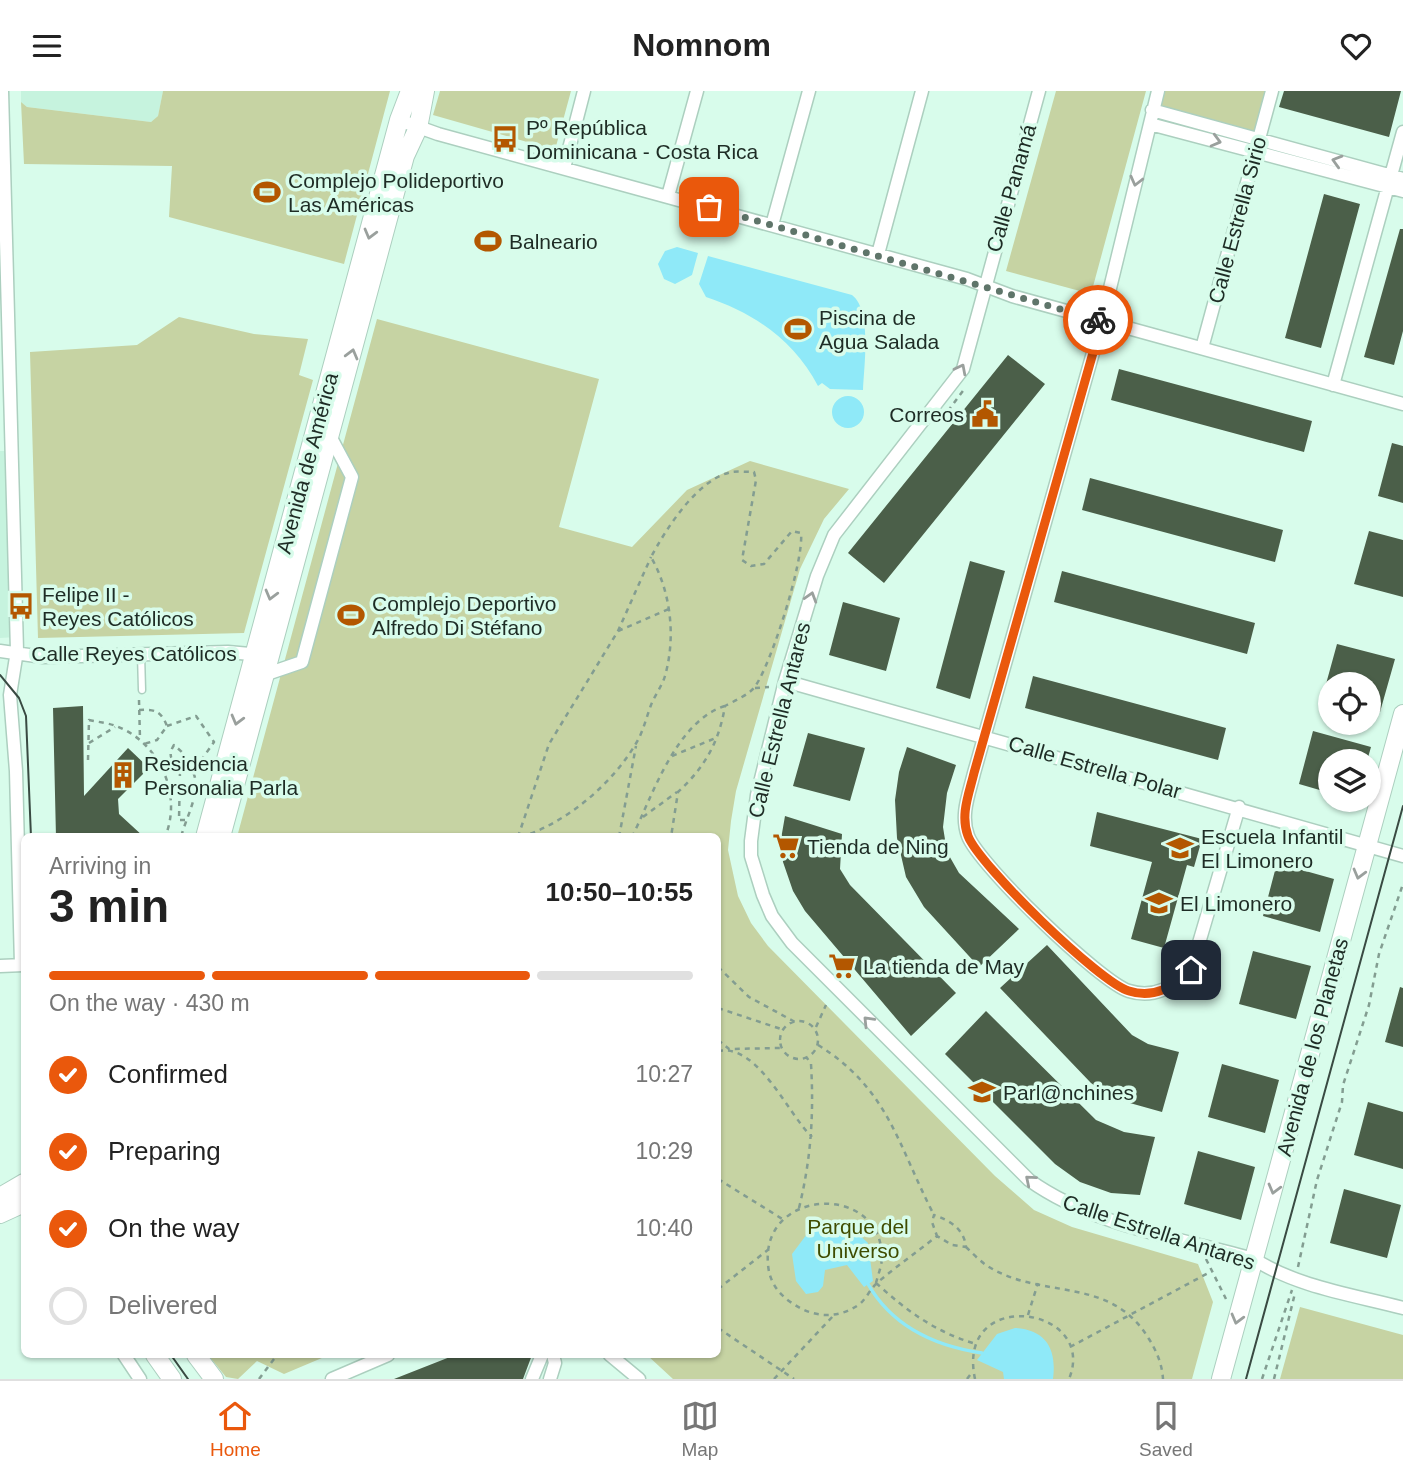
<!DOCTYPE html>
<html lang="en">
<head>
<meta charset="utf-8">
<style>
	:root { --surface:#fff; --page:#f6f6f6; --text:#222; --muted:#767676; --line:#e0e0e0; --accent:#ea580c }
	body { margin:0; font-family:Helvetica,sans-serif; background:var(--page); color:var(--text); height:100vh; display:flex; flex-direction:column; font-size:26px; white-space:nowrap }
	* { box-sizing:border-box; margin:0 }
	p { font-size:23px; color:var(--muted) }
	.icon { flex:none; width:38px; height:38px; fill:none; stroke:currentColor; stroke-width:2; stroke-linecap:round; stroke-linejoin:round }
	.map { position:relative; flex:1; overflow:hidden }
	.details { position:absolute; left:21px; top:742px; width:700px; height:525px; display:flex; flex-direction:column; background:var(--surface); border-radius:10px; box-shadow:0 2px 5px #0004 }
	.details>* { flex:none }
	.controls { position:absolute; left:1318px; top:581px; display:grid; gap:14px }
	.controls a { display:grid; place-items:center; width:63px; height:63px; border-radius:50%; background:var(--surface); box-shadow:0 2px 5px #0004; font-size:35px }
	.pin { position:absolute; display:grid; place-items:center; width:60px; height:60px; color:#fff; margin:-30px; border-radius:14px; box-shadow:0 4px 10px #0006 }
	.courier { position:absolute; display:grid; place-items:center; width:70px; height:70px; margin:-35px; border:5px solid #ea580c; border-radius:50%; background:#fff; color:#222; box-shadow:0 2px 9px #0007 }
	.summary em { font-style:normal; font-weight:800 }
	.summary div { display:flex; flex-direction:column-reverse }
	.summary { display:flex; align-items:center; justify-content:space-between; height:119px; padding:0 28px }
	h1 { font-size:46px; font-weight:800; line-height:52px }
	.bar { display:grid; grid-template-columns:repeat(4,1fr); gap:10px 7px; align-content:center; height:84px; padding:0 28px }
	.bar i { height:9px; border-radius:5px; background:var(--line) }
	.bar .on { background:var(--accent) }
	.bar p { grid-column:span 4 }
	ol { padding:0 28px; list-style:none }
	li { display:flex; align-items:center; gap:21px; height:77px }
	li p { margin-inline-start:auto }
	li .icon { padding:7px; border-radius:50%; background:var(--accent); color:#fff; stroke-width:4 }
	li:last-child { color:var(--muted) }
	li i { width:38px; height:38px; border:4px solid var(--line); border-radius:50% }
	header { display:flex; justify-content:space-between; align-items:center; height:91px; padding:0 28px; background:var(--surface); font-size:32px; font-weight:800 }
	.menu { display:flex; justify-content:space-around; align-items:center; height:98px; border-top:2px solid var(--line); background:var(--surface); font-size:19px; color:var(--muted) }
	.menu a { display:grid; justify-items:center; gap:4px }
	.menu .on { color:var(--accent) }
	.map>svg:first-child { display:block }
	.built { fill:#c6f3de }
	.green { fill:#c6d3a3 }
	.water { fill:#8fe9f8 }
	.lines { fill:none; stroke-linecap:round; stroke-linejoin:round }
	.stream { stroke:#8fe9f8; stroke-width:3.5 }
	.building { fill:#4b5f49 }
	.lane-casing { stroke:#accfbf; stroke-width:9 }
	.street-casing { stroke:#accfbf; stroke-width:15 }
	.secondary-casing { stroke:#accfbf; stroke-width:20 }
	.path { stroke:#839d91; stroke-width:2.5; stroke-dasharray:5 5; stroke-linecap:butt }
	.lane { stroke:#fff; stroke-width:6 }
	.street { stroke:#fff; stroke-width:12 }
	.secondary { stroke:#fff; stroke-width:18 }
	.tram { stroke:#394a42; stroke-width:2 }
	.oneway { stroke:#9aa09d }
	.done { stroke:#5f756a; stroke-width:7; stroke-dasharray:0 12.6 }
	.route { stroke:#ea580c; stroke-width:9 }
	.labels { text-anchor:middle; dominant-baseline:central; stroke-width:7; stroke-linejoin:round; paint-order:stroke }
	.poi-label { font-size:21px; fill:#1e2c25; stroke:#d8fceb; text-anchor:start }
	.street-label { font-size:21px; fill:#1e2c25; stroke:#d8fceb }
	.park-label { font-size:21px; fill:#3f4c00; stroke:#d8fceb }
</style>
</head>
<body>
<header><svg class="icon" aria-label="menu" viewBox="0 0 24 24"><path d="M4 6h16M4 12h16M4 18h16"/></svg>Nomnom<svg class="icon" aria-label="heart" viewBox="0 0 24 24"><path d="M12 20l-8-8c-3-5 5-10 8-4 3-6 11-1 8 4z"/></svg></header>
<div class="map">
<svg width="1403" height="1288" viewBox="0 0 1403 1288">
	<rect width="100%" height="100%" fill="#d8fceb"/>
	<path class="built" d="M21,0H163L158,25L151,31L27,16L21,11Z
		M0,360H13L18,546L0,547Z"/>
	<path class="green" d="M163,0H390L344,173L169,126L172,75L24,73L21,11L27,16L151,31L158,25Z
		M440,0H571L555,59L433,24Z
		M1056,0H1146L1091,203L1006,180Z
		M1165,0H1271L1257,49L1159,22Z
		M179,226L254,243L308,248L299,284L313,289L244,542L38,547L30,261L137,254Z
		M377,228L599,288L559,436L632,456L687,399L750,370L849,398L824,428L800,478L736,700L731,730L728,759L738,805L751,832L768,855L995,1085L1034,1119L1072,1136L1198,1173L1213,1211L1192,1288H673L647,1264H718V746H237Z
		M1300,1216L1403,1244V1288H1280Z
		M208,1264H329L284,1283L257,1270L238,1288L226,1286Z"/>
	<path class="water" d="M677,156L698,162L692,184L675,193L664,188L658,173L665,160Z
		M708,165L852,204C872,219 864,274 863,299L830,298L822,292L818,295C794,249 754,222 706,206L699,193Z
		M832 321a16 16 0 1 1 32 0a16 16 0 1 1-32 0Z
		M831,1133L855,1140L868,1152L873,1190L864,1196L847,1174L825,1179L823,1195L818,1201L806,1203L796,1190L792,1163L810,1139Z
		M1015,1237C1046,1239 1057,1258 1053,1288H1004L1003,1281L977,1269L997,1243Z"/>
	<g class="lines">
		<path class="stream" d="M868,1193C892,1235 935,1255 982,1262"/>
	</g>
	<path class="building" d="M1284,0H1401L1389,46L1279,16Z
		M1324,103L1360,113L1321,257L1285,247Z
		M1400,138H1403V240L1394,274L1364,266Z
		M1008,264L1045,293L884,492L848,462Z
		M1119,278L1312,330L1304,361L1111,309Z
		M1392,352L1403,355V412L1378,405Z
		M1090,387L1283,439L1275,471L1082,419Z
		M1369,440L1403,449V506L1354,493Z
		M970,470L1005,480L970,608L936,597Z
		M1062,480L1255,532L1247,563L1054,511Z
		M843,511L900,527L886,580L829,564Z
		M1337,553L1395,568L1380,621L1368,618V593H1326Z
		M1033,585L1226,637L1218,669L1025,617Z
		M83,615L84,705L128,657L149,677L118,708L119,723L144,746H56L53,617Z
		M1313,640L1371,656L1367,670H1330V702L1299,693Z
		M808,642L865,657L850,710L793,695Z
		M907,656L956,674L947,702L943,736L947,761L959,782L1019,838L979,876L924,816L906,786L897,747L895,709L899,681Z
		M1097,721L1202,748L1194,776L1187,774L1164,857L1131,848L1152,771L1090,755Z
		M785,725L842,743L840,778L850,794L956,902L911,945L805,820L793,800L783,771L781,748Z
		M1277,772L1334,788L1320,841L1263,825Z
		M1047,854L1132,944L1148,953L1179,961L1162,1021L1112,1007L1091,992L1000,897Z
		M1253,860L1311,875L1296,928L1239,913Z
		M1400,896L1403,897V956L1385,951Z
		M986,920L1096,1029L1124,1041L1155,1046L1140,1104L1111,1102L1080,1091L1055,1073L945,963Z
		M1222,973L1279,989L1265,1042L1208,1026Z
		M1368,1011L1403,1021V1078L1354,1064Z
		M1198,1060L1255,1076L1241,1129L1184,1113Z
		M1344,1098L1401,1114L1387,1167L1330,1152Z
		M455,1264H532L523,1288H394Z"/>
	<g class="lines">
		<defs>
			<path id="lane" d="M141,563L142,599"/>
			<path id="street" d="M2,0L17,560L10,604L16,680L21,874
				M1039,0L963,278L834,444L817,485L785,590L757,704L751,750V765L763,804L772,825L792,852L1029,1089C1093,1135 1179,1147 1254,1168C1297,1196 1354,1204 1403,1217
				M1158,0L1102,230L974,682C969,703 960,724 968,745C979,774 1100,891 1129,900C1154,908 1173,896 1191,879L1239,716
				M1152,19L1403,88
				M399,29L438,43L967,188L1012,205L1403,313
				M1150,33L1403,100
				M564,77L584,0
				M668,105L697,0
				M772,134L809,0
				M878,163L922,0
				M1202,257L1272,0
				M1333,294L1403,41
				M0,560L43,566L228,561L262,564
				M264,584L302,571L352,386L330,345
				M785,590L1403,765
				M0,875L24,874
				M124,1264L140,1288
				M610,1264L639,1288
				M332,1288L388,1264
				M532,1288L542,1264
				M550,1288L555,1272L553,1264"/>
			<path id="secondary" d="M205,746L399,29L410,0
				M221,746L405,65L418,37L425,0
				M0,1106L24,1092
				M0,1123L24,1112
				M155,1264L172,1288
				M196,1264L214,1288
				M1221,1288L1403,623"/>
		</defs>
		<use href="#lane" class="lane-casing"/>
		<use href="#street" class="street-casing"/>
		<use href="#secondary" class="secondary-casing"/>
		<path class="path" d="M942,328L965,297
			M618,540L669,518
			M755,597L769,596
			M139,609L140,648
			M139,619C155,618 161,620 167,635L157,649L144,653
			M167,635L196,625L214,651L193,681C202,700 186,726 181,746
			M89,652L115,636
			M672,665L718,646
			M88,669L89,629C98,631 108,632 116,635C159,651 183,703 165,746
			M643,726L677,701
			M185,729H179L180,679C172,670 167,665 174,654L183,662L187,676L193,681
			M518,746L549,653L618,540L651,466
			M521,746C566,732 611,694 635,654C643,642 646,627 651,614C655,604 662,595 665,585C676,546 671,501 651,466C666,438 698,387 732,381C739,380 747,381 754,381L756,389L742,469L751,475L764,473L792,440L801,442C804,470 772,570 756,594C751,603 734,610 725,615C719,651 705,676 678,701L671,746
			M619,746L636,655
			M632,746C652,706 676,630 725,615
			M718,876L749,906L795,931
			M718,917L784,939
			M780 949a19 19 0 1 1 38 0a19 19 0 1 1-38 0Z
			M816,936L826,914
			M718,949L729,958L781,957
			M818,954C889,998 898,1055 934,1124
			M718,960C758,952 787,1022 812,1046
			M718,1088L784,1129
			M799,1117C811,1068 814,1023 811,973L807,967
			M966,1156C972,1162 979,1169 986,1174C1040,1210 1110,1183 1149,1248C1157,1261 1162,1273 1163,1288
			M1206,1168L1226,1208
			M1298,1176L1317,1089L1342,1011L1343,994L1369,914L1379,863L1403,793
			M876,1192C878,1184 882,1174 882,1166C881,1091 761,1097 768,1173C769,1190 778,1203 792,1212C813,1227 839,1229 861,1212C867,1206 871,1197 878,1191C897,1175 917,1161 937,1145L952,1154L966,1156C964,1138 951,1130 934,1124L932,1131L937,1145
			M876,1192C907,1220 935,1241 976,1253
			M718,1198L769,1158
			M1028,1224L1038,1192
			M718,1237L794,1288
			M1070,1256L1212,1180
			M259,1288L277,1264
			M774,1288L834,1224
			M967,1288L973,1280
			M975,1288C955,1194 1099,1215 1069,1288
			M1262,1288L1292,1199
			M1274,1288L1295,1202"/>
		<use href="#lane" class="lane"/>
		<use href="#street" class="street"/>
		<use href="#secondary" class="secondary"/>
		<path class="tram" d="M0,584L19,607L26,625L31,746
			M171,1264L188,1288
			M1246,1288L1403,715"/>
	</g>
	<defs><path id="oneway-chevron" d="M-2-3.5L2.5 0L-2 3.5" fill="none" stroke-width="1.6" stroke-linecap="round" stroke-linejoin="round" transform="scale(1.75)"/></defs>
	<g class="oneway">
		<use href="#oneway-chevron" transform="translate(1216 50) rotate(15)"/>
		<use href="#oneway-chevron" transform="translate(1337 70) rotate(-164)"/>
		<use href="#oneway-chevron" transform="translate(1136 90) rotate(104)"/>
		<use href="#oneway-chevron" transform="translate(370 143) rotate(105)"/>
		<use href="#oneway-chevron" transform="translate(352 263) rotate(-75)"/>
		<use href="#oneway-chevron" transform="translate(961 278) rotate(-63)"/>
		<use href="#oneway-chevron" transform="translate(271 504) rotate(105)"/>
		<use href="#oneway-chevron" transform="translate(811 506) rotate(-73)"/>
		<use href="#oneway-chevron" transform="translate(237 629) rotate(105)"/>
		<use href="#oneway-chevron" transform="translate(1359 783) rotate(105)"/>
		<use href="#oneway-chevron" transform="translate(868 930) rotate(-134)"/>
		<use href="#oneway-chevron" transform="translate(1030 1089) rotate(-140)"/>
		<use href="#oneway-chevron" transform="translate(1274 1098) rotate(105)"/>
		<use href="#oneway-chevron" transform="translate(1237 1228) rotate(105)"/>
	</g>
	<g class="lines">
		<path class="done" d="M709,116L1098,229"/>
		<path class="route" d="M1098,229L1102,230L974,682C969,703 960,724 968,745C979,774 1100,892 1129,900C1154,908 1173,896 1191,879"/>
	</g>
	<defs>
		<symbol id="bus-bare" viewBox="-9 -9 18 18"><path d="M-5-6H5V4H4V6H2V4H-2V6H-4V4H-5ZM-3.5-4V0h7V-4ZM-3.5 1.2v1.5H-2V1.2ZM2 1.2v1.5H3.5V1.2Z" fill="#b35700" stroke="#d8fceb" stroke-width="2.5" paint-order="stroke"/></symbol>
		<symbol id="stadium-bare" viewBox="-9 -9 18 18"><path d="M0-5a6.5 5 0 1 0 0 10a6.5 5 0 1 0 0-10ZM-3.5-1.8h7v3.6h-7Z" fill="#b35700" stroke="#d8fceb" stroke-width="2.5" paint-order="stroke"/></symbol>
		<symbol id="civic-bare" viewBox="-9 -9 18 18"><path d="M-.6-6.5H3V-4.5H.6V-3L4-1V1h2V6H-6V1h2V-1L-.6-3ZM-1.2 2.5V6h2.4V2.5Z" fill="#b35700" stroke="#d8fceb" stroke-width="2.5" paint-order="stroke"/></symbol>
		<symbol id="building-bare" viewBox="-9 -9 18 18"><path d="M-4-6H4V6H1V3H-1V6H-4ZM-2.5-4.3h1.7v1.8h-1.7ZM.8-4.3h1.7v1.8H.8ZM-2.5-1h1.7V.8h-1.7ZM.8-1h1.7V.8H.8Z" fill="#b35700" stroke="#d8fceb" stroke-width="2.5" paint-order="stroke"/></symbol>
		<symbol id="supermarket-bare" viewBox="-9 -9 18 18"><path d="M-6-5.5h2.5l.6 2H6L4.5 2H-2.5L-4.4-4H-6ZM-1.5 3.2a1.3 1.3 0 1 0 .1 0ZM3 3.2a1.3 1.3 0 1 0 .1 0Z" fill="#b35700" stroke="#d8fceb" stroke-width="2.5" paint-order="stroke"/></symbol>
		<symbol id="school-bare" viewBox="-9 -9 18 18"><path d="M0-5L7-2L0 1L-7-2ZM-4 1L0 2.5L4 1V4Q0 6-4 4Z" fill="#b35700" stroke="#d8fceb" stroke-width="2.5" paint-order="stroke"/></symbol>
	</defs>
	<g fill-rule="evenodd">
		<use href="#bus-bare" x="486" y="29" width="38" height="38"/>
		<use href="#stadium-bare" x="248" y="82" width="38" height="38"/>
		<use href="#stadium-bare" x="469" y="131" width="38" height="38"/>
		<use href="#stadium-bare" x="779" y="219" width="38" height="38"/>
		<use href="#civic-bare" x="966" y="304" width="38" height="38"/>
		<use href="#bus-bare" x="2" y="496" width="38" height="38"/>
		<use href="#stadium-bare" x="332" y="505" width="38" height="38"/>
		<use href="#building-bare" x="104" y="665" width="38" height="38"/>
		<use href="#supermarket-bare" x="767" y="736" width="38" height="38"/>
		<use href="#school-bare" x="1161" y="738" width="38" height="38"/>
		<use href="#school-bare" x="1140" y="793" width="38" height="38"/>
		<use href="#supermarket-bare" x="823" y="856" width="38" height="38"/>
		<use href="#school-bare" x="963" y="982" width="38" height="38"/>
	</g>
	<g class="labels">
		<g class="poi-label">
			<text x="526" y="36">Pº República<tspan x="526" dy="24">Dominicana - Costa Rica</tspan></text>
			<text x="288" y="89">Complejo Polideportivo<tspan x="288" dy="24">Las Américas</tspan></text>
			<text x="509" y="150">Balneario</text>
			<text x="819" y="226">Piscina de<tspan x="819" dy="24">Agua Salada</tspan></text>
			<text x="964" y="323" text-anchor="end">Correos</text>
			<text x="42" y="503">Felipe II -<tspan x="42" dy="24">Reyes Católicos</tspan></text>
			<text x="372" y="512">Complejo Deportivo<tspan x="372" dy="24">Alfredo Di Stéfano</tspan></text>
			<text x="144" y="672">Residencia<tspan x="144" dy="24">Personalia Parla</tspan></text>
			<text x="1201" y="745">Escuela Infantil<tspan x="1201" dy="24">El Limonero</tspan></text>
			<text x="807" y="755">Tienda de Ning</text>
			<text x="1180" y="812">El Limonero</text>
			<text x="863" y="875">La tienda de May</text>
			<text x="1003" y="1001">Parl@nchines</text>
		</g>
		<g class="street-label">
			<text transform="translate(1011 97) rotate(-74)">Calle Panamá</text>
			<text transform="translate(1237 129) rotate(-75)">Calle Estrella Sirio</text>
			<text transform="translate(307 372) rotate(-75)">Avenida de América</text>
			<text x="134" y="562">Calle Reyes Católicos</text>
			<text transform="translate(779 629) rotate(-76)">Calle Estrella Antares</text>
			<text transform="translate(1095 676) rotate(16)">Calle Estrella Polar</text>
			<text transform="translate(1312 956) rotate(-75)">Avenida de los Planetas</text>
			<text transform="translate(1159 1141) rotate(18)">Calle Estrella Antares</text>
		</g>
		<g class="park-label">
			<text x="858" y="1135">Parque del<tspan x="858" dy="24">Universo</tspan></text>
		</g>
	</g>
</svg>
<div class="controls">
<a><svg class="icon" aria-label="locate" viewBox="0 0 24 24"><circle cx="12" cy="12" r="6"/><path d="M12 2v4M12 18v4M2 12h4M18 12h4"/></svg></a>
<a><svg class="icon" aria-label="layers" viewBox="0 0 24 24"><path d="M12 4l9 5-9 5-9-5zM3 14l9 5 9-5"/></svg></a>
</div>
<div class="pin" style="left:709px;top:116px;background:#ea580c"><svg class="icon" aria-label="bag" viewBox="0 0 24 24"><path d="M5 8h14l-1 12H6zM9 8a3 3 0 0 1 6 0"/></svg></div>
<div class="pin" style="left:1191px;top:879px;background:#1f2937"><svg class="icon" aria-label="home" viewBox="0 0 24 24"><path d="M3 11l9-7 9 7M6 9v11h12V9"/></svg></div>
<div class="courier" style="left:1098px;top:229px"><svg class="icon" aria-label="bike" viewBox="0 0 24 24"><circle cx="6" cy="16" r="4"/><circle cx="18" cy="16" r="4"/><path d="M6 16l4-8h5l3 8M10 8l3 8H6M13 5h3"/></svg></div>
<section class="details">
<div class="summary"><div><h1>3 min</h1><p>Arriving in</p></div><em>10:50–10:55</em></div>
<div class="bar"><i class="on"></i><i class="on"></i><i class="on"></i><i></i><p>On the way · 430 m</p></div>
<ol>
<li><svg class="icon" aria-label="check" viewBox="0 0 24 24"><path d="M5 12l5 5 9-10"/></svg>Confirmed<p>10:27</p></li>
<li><svg class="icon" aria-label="check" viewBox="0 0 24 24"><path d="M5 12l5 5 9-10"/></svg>Preparing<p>10:29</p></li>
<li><svg class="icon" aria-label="check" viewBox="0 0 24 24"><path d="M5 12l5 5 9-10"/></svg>On the way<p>10:40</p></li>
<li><i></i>Delivered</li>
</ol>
</section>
</div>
<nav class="menu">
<a class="on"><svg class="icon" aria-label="home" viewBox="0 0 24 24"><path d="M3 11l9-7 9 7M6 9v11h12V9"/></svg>Home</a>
<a><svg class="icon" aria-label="map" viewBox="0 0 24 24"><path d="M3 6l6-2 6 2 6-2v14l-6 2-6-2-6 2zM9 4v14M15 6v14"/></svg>Map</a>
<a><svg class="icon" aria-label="saved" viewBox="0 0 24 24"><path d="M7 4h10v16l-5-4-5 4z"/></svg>Saved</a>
</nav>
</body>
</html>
